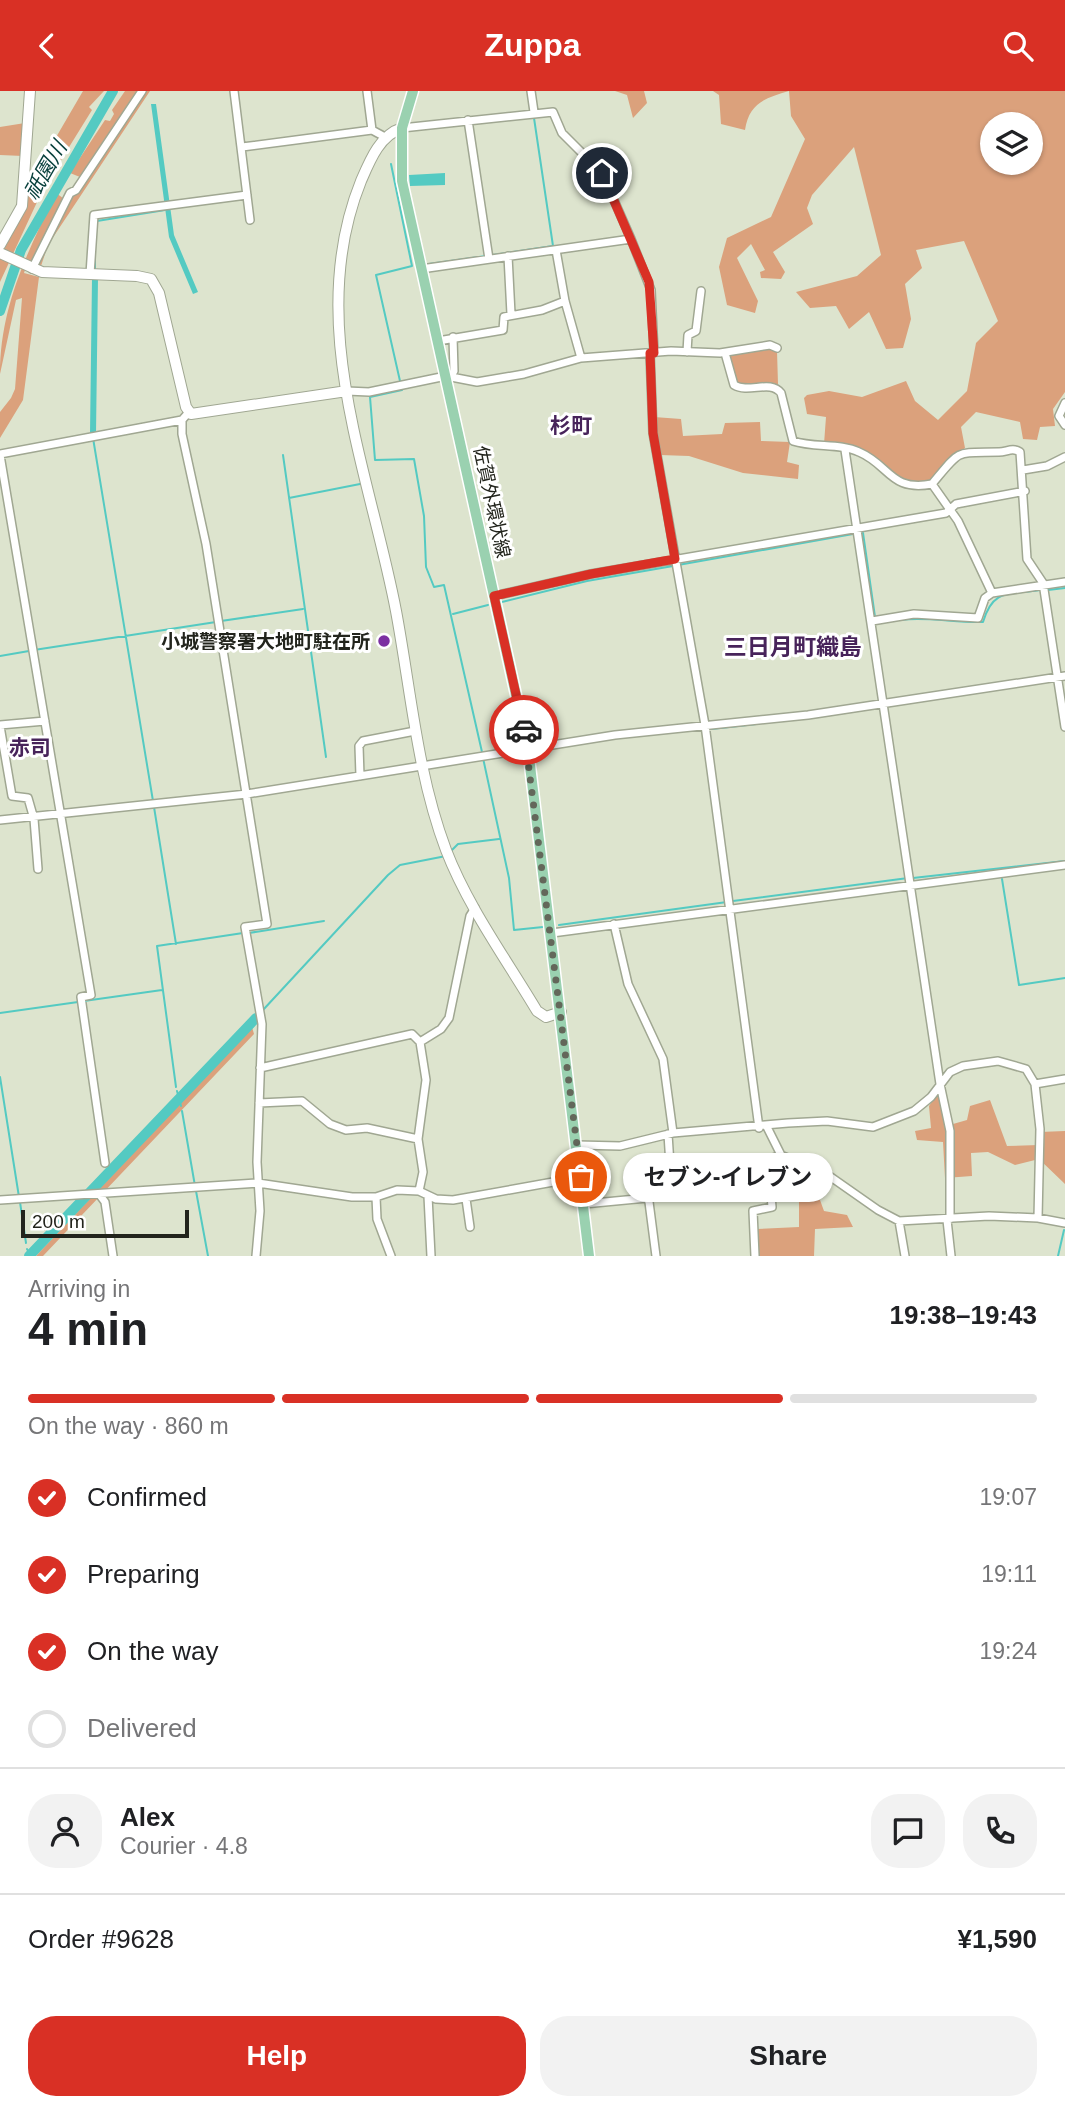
<!DOCTYPE html>
<html lang="en">
<head>
<meta charset="utf-8">
<style>
	:root { --surface:#fff; --page:#f2f2f2; --text:#202124; --muted:#757577; --line:#e0e0e0; --accent:#d93025 }
	body { margin:0; font-family:Arial,"Noto Sans JP",sans-serif; background:var(--page); color:var(--text); height:100vh; display:flex; flex-direction:column; font-size:26px; white-space:nowrap }
	* { box-sizing:border-box; margin:0 }
	p { font-size:23px; color:var(--muted) }
	.icon { flex:none; width:38px; height:38px; fill:none; stroke:currentColor; stroke-width:2; stroke-linecap:round; stroke-linejoin:round }
	.map { position:relative; height:1165px; overflow:hidden }
	.drawer { display:flex; flex-direction:column; background:var(--surface); flex:1 }
	.drawer>* { flex:none }
	.fabs { position:absolute; left:980px; top:21px; display:grid; gap:14px }
	.fabs a { display:grid; place-items:center; width:63px; height:63px; border-radius:50%; background:var(--surface); box-shadow:0 2px 5px #0004; font-size:35px }
	.scale { position:absolute; left:21px; bottom:18px; width:168px; box-sizing:border-box; padding-left:7px; border:4px solid #22241c; border-top:0; font-size:19px; line-height:24px; white-space:nowrap; color:#22241c; -webkit-text-stroke:5px #fff; paint-order:stroke }
	.pin { position:absolute; display:grid; place-items:center; width:60px; height:60px; color:#fff; margin:-30px; border:4px solid #fff; border-radius:50%; box-shadow:0 2px 7px #0007 }
	.courier { position:absolute; display:grid; place-items:center; width:70px; height:70px; margin:-35px; border:5px solid #d93025; border-radius:50%; background:#fff; color:#222; box-shadow:0 2px 9px #0007 }
	.bubble { position:absolute; height:49px; border-radius:24px; background:var(--surface); box-shadow:0 2px 5px #0004; font-size:23px; font-weight:700; line-height:49px; text-align:center }
	.overview em { font-style:normal; font-weight:700 }
	.overview div { display:flex; flex-direction:column-reverse }
	.overview { display:flex; align-items:center; justify-content:space-between; height:119px; padding:0 28px }
	h1 { font-size:46px; font-weight:700; line-height:52px }
	.bar { display:grid; grid-template-columns:repeat(4,1fr); gap:10px 7px; align-content:center; height:84px; padding:0 28px }
	.bar i { height:9px; border-radius:5px; background:var(--line) }
	.bar .on { background:var(--accent) }
	.bar p { grid-column:span 4 }
	.line { display:flex; align-items:center; gap:18px; padding:0 28px; border-top:2px solid var(--line) }
	.line div { flex:1 }
	.round { display:grid; place-items:center; flex:none; width:74px; height:74px; border-radius:28px; background:var(--page) }
	ol { padding:0 28px; list-style:none }
	li { display:flex; align-items:center; gap:21px; height:77px }
	li p { margin-inline-start:auto }
	li .icon { padding:7px; border-radius:50%; background:var(--accent); color:#fff; stroke-width:4 }
	li:last-child { color:var(--muted) }
	li i { width:38px; height:38px; border:4px solid var(--line); border-radius:50% }
	.primary-button { display:flex; gap:14px; margin-top:auto; padding:14px 28px }
	.primary-button a { flex:1; height:80px; border-radius:28px; background:var(--accent); color:#fff; font-size:28px; font-weight:700; line-height:80px; text-align:center }
	.primary-button a+a { background:var(--page); color:var(--text) }
	header { display:flex; justify-content:space-between; align-items:center; height:91px; padding:0 28px; background:var(--accent); color:#fff; font-size:32px; font-weight:700 }
	.map>svg:first-child { display:block }
	.green { fill:#dba17c; fill-rule:evenodd }
	.water { fill:#54cac2 }
	.lines { fill:none; stroke-linecap:round; stroke-linejoin:round }
	.stream { stroke:#54cac2; stroke-width:2 }
	.river { stroke:#54cac2; stroke-width:10 }
	.street-casing { stroke:#a0a792; stroke-width:10 }
	.secondary-casing { stroke:#a0a792; stroke-width:12 }
	.primary-casing { stroke:#fff; stroke-width:13 }
	.street { stroke:#fff; stroke-width:7 }
	.secondary { stroke:#fff; stroke-width:10 }
	.primary { stroke:#9ad1b0; stroke-width:10 }
	.done { stroke:#63675a; stroke-width:7; stroke-dasharray:0 12.6 }
	.route { stroke:#d93025; stroke-width:9 }
	.poi-dot { fill:#7b30a1; stroke:#fff; stroke-width:2.5 }
	.labels { text-anchor:middle; dominant-baseline:central; stroke-width:6; stroke-linejoin:round; paint-order:stroke }
	.street-label { font-size:19px; fill:#22241c; stroke:#fff }
	.poi-label { font-size:19px; font-weight:bold; fill:#22241c; stroke:#fff; text-anchor:end }
	.water-label { font-size:21px; font-style:italic; fill:#09413d; stroke:#fff }
	.neighbourhood-label { font-size:21px; font-weight:bold; fill:#47235a; stroke:#fff }
	.quarter-label { font-size:23px; font-weight:bold; fill:#47235a; stroke:#fff }
</style>
</head>
<body>
<header><svg class="icon" aria-label="back" viewBox="0 0 24 24"><path d="M15 5l-7 7 7 7"/></svg>Zuppa<svg class="icon" aria-label="search" viewBox="0 0 24 24"><circle cx="10" cy="10" r="6"/><path d="M15 15l6 6"/></svg></header>
<div class="map">
<svg width="1065" height="1165" viewBox="0 0 1065 1165">
	<rect width="100%" height="100%" fill="#dde4ce"/>
	<path class="green" d="M83,0H104L89,16L92,19L53,82L44,78L38,92L44,96L0,191V167L26,113L34,84Z
		M125,0H150L48,154L41,175L28,170L24,182L39,186L23,309L0,347V321L11,307L15,298L22,207L16,209L0,283C0,216 27,162 56,102L67,110L85,88L70,82L105,29L110,30L114,23L112,19Z
		M615,0H644L647,12L633,27L627,4Z
		M713,0H789C765,7 749,12 745,39L721,33L719,4Z
		M789,0H1065V301L1053,318L1055,335L1040,336L1037,349L1023,348L1020,331L976,321L961,336L965,357C952,366 942,383 933,388C903,407 885,370 862,359C851,353 836,354 824,353L826,326L807,323L804,307L807,304L829,300L862,306L906,290L915,310L938,329L967,300L976,252L998,230L964,150L916,159L922,177L905,193L911,228L903,257L886,258L869,221L849,238L836,215L810,217L796,201L857,185L881,164L854,56L812,104L807,117L813,133L773,161L785,181L781,188L761,187L760,181L765,179L751,153L737,167L758,210L755,222L727,214L719,176L727,147L771,126L805,48L791,25ZM992,33H1031V72H992Z
		M25,32L23,65L0,64V36Z
		M767,256L777,260L778,293L743,296L734,292L727,263Z
		M654,326L681,328L683,345L722,343L725,332L760,331L761,350L790,351L787,371L799,374L798,388L743,382L689,365L660,364Z
		M252,936L254,943L43,1165H36Z
		M936,1005L942,1007L953,1033L967,1029L970,1015L990,1009L1007,1055L1039,1054L1040,1041L1065,1040V1093L1039,1068L1015,1074L988,1061L971,1062L972,1085L945,1087L943,1051L917,1049L915,1040L931,1037L929,1015Z
		M820,1109L824,1120L847,1124L853,1136L815,1138L814,1165H757L756,1138L799,1136V1110Z"/>
	<path class="water" d="M151,13H156L174,144L198,201L193,203L169,146Z
		M445,82V94L410,95L409,84Z
		M92,187H98L96,343H90Z"/>
	<g class="lines">
		<path class="stream" d="M391,73L412,175L376,184L400,290
			M97,130L165,119
			M493,164L553,155L534,27
			M429,173L486,165
			M95,178V156
			M401,296L402,299L370,306L375,369L414,368L424,425L426,476L434,496L444,494L482,661
			M93,347L153,710
			M283,364L326,666
			M289,407L360,393
			M863,442L875,526
			M678,474L853,443
			M1048,499L1065,497
			M502,511L587,490L673,475
			M453,523L488,514
			M901,529C924,525 957,532 983,531C993,497 1009,504 1040,499
			M221,530L303,518
			M34,559L216,531
			M0,565L29,560
			M711,638L756,633
			M483,667L509,787L514,839L543,836
			M154,716L176,853
			M450,761L458,753L499,748
			M913,787L1065,770
			M1002,788L1019,894L1065,887
			M733,810L908,787
			M559,834L727,811
			M249,842L324,830
			M84,910L162,899
			M263,919L388,784L400,774L446,765
			M0,922L78,911
			M0,986L19,1106
			M176,996L157,855L243,842
			M177,1000L181,1015
			M182,1020L195,1095
			M196,1100L208,1165
			M20,1111L26,1152
			M27,1158L31,1165
			M1058,1165L1064,1139"/>
		<path class="river" d="M0,220L21,159L113,0
			M29,1165L256,927"/>
		<defs>
			<path id="street" d="M234,0L250,129
				M367,0L372,39
				M531,0L534,21
				M468,29L489,168
				M402,37L553,21L562,42L602,82L631,148L651,199L654,262
				M242,56L372,39L385,46
				M556,159L565,210L581,267
				M508,165L511,223
				M32,178L70,102L76,99L142,0
				M421,178L631,148
				M90,183L94,124L247,104
				M438,250L503,239L504,226L542,219L565,210
				M687,261L688,244L696,240L701,200
				M650,262L653,342L705,634L759,1037
				M725,262L734,294C749,303 770,288 781,302L793,350C814,357 840,352 859,361C890,374 890,401 932,393C962,357 954,362 999,361C1007,361 1012,356 1020,361L1027,468L1043,492L1065,636
				M451,285L454,280L453,246
				M347,300L369,301L446,285L477,291L524,283L581,267L671,260L720,262L770,254L777,257
				M1065,312L1059,325L1065,334
				M189,321L182,329V343L206,453L267,833L245,836L262,933L257,1071L260,1120L256,1165
				M845,359L940,993L950,1040V1128
				M0,363L182,329
				M0,364L91,904L81,906L105,1072
				M1023,379L1047,375L1065,366
				M932,393L958,430L992,502
				M494,505L591,483L946,422L956,413L1025,400
				M872,530L914,523L978,527L985,507L992,502L1065,491
				M0,634L45,630
				M0,635L12,705L28,707L34,728L38,778
				M360,685L359,655L363,650L415,640
				M0,729L247,703L615,644L808,624L1065,585
				M614,833L628,893L663,968L673,1042
				M552,842L1065,774
				M260,977L412,943L420,951
				M1035,993L1040,1038L1038,1127
				M259,1012L302,1010L330,1033L346,1039L367,1037L418,1048
				M767,1036L781,1064L828,1084L878,1119L899,1130L989,1125L1038,1127L1065,1132
				M577,1054L620,1055L673,1042L788,1032L827,1030L873,1036L914,1020L931,1006L950,981L963,975L998,970L1026,978L1035,993L1065,988
				M642,1097L669,1091
				M419,1100L423,1081L418,1048L426,989L420,951L441,938L449,927L470,825L475,817
				M99,1103L105,1111L113,1165
				M428,1105L431,1165
				M376,1106L377,1128L391,1165
				M466,1108L470,1136
				M0,1109L258,1092L352,1106H376L397,1099L419,1100L436,1108L453,1109L581,1086
				M584,1113L647,1107
				M947,1129L951,1165
				M899,1130L905,1165
				M656,1165L649,1111L639,1090L651,1080L670,1074L668,1043
				M755,1165L753,1120L772,1116L768,1069L781,1064"/>
			<path id="secondary" d="M402,37C380,44 370,69 361,90C304,231 369,379 396,520C411,600 417,682 446,759C468,816 506,868 537,920L546,926L561,921
				M0,154L22,115L30,0
				M0,162L42,181L137,185L151,188L159,202L186,316L191,323L347,300"/>
			<path id="primary" d="M413,0L402,37V90L528,658L589,1165"/>
		</defs>
		<use href="#street" class="street-casing"/>
		<use href="#secondary" class="secondary-casing"/>
		<use href="#primary" class="primary-casing"/>
		<use href="#street" class="street"/>
		<use href="#secondary" class="secondary"/>
		<use href="#primary" class="primary"/>
	</g>
	<g class="lines">
		<path class="done" d="M524,639L581,1086"/>
		<path class="route" d="M524,639L494,505L591,483L675,468L653,342L650,262H654L649,191L602,82"/>
	</g>
	<circle class="poi-dot" cx="384" cy="550" r="7"/>
	<g class="labels">
		<g class="street-label">
			<text transform="translate(492 411) rotate(78)">佐賀外環状線</text>
		</g>
		<g class="poi-label">
			<text x="370" y="550">小城警察署大地町駐在所</text>
		</g>
		<g class="water-label">
			<text transform="translate(45 79) rotate(-60)">祇園川</text>
		</g>
		<g class="neighbourhood-label">
			<text x="571" y="334">杉町</text>
			<text x="30" y="656">赤司</text>
		</g>
		<g class="quarter-label">
			<text x="793" y="556">三日月町織島</text>
		</g>
	</g>
</svg>
<div class="fabs">
<a><svg class="icon" aria-label="layers" viewBox="0 0 24 24"><path d="M12 4l9 5-9 5-9-5zM3 14l9 5 9-5"/></svg></a>
</div>
<div class="scale">200 m</div>
<div class="pin" style="left:581px;top:1086px;background:#ea580c"><svg class="icon" aria-label="bag" viewBox="0 0 24 24"><path d="M5 8h14l-1 12H6zM9 8a3 3 0 0 1 6 0"/></svg></div>
<div class="pin" style="left:602px;top:82px;background:#1f2937"><svg class="icon" aria-label="home" viewBox="0 0 24 24"><path d="M3 11l9-7 9 7M6 9v11h12V9"/></svg></div>
<div class="courier" style="left:524px;top:639px"><svg class="icon" aria-label="car" viewBox="0 0 24 24"><path d="M5 17H2v-5l4-1 3-4h7l3 4 3 1v5h-3M9 17h6M6 11h13"/><circle cx="7" cy="17" r="2"/><circle cx="17" cy="17" r="2"/></svg></div>
<div class="bubble" style="left:623px;top:1062px;width:210px">セブン-イレブン</div>
</div>
<section class="drawer">
<div class="overview"><div><h1>4 min</h1><p>Arriving in</p></div><em>19:38–19:43</em></div>
<div class="bar"><i class="on"></i><i class="on"></i><i class="on"></i><i></i><p>On the way · 860 m</p></div>
<ol>
<li><svg class="icon" aria-label="check" viewBox="0 0 24 24"><path d="M5 12l5 5 9-10"/></svg>Confirmed<p>19:07</p></li>
<li><svg class="icon" aria-label="check" viewBox="0 0 24 24"><path d="M5 12l5 5 9-10"/></svg>Preparing<p>19:11</p></li>
<li><svg class="icon" aria-label="check" viewBox="0 0 24 24"><path d="M5 12l5 5 9-10"/></svg>On the way<p>19:24</p></li>
<li><i></i>Delivered</li>
</ol>
<div class="line" style="height:126px"><a class="round"><svg class="icon" aria-label="person" viewBox="0 0 24 24"><circle cx="12" cy="8" r="4"/><path d="M4 21q1-7 8-7t8 7"/></svg></a><div><b>Alex</b><p>Courier · 4.8</p></div><a class="round"><svg class="icon" aria-label="chat" viewBox="0 0 24 24"><path d="M4 5h16v11H9l-5 4z"/></svg></a><a class="round"><svg class="icon" aria-label="phone" viewBox="0 0 24 24"><path d="M5 4h4l2 5-3 2q2 4 5 5l2-3 5 2v4C11 20 4 13 5 4z"/></svg></a></div>
<div class="line" style="height:91px"><div>Order #9628</div><b>¥1,590</b></div>
<div class="primary-button"><a>Help</a><a>Share</a></div>
</section>
</body>
</html>
